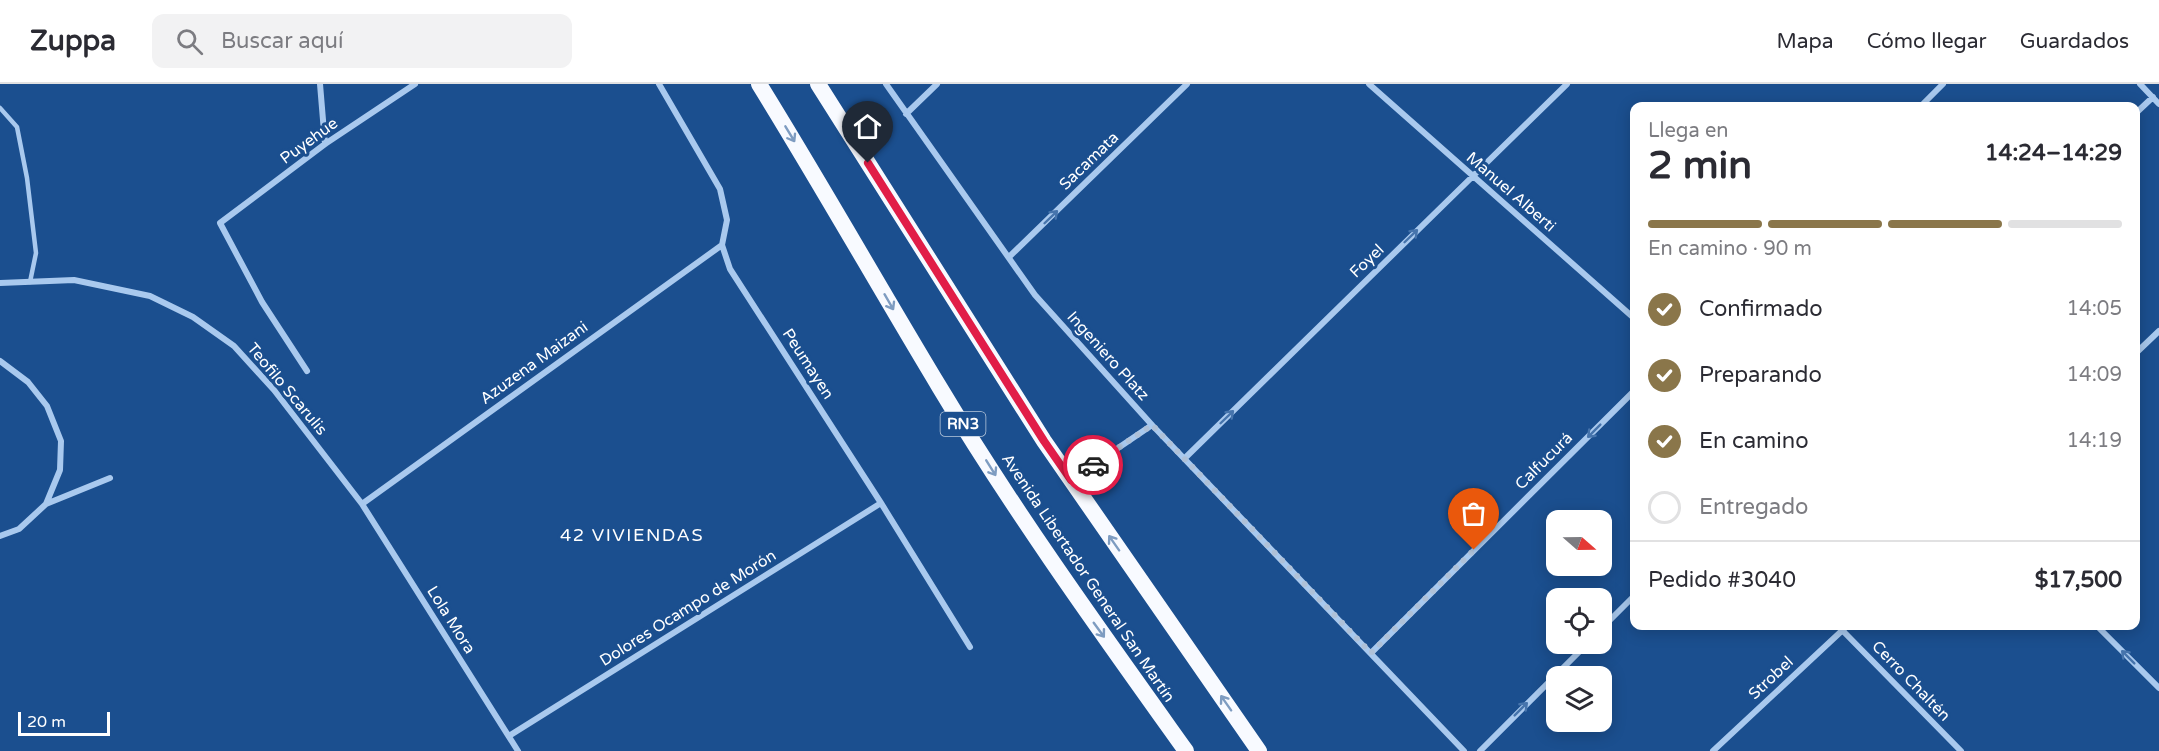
<!DOCTYPE html>
<html lang="es">
<head>
<meta charset="utf-8">
<style>
	:root { --surface:#fff; --page:#f2f2f3; --text:#2b2b33; --muted:#7c7c81; --line:#e1e1e2; --accent:#8a764a }
	body { margin:0; font-family:"Varela Round",sans-serif; background:var(--page); color:var(--text); height:100vh; display:flex; flex-direction:column; font-size:22px; white-space:nowrap }
	* { box-sizing:border-box; margin:0 }
	p { font-size:20px; color:var(--muted) }
	.icon { flex:none; width:33px; height:33px; fill:none; stroke:currentColor; stroke-width:2; stroke-linecap:round; stroke-linejoin:round }
	.map { position:relative; flex:1; overflow:hidden }
	.drawer { position:absolute; left:1630px; top:18px; width:510px; height:528px; display:flex; flex-direction:column; background:var(--surface); border-radius:12px; box-shadow:0 3px 15px #0003 }
	.drawer>* { flex:none }
	.needle { width:39px; rotate:110deg }
	.controls { position:absolute; left:1546px; top:426px; display:grid; gap:12px }
	.controls a { display:grid; place-items:center; width:66px; height:66px; border-radius:12px; background:var(--surface); box-shadow:0 3px 15px #0003; font-size:30px }
	.scale { position:absolute; left:18px; bottom:15px; width:92px; box-sizing:border-box; padding-left:6px; border:3px solid #fff; border-top:0; font-size:16px; line-height:21px; white-space:nowrap; color:#fff; -webkit-text-stroke:4px #1b4f8f; paint-order:stroke }
	.pin { position:absolute; display:grid; place-items:center; width:51px; height:51px; color:#fff; margin:-62px -26px; border-radius:50% 50% 50% 0; rotate:-45deg; box-shadow:0 0 6px #0007 }
	.pin .icon { rotate:45deg }
	.courier { position:absolute; display:grid; place-items:center; width:60px; height:60px; margin:-30px; border:4px solid #e11d48; border-radius:50%; background:#fff; color:#222; box-shadow:0 2px 8px #0007 }
	.overview em { font-style:normal; font-weight:700 }
	.overview div { display:flex; flex-direction:column-reverse }
	.overview { display:flex; align-items:center; justify-content:space-between; height:102px; padding:0 18px }
	h1 { font-size:39px; font-weight:700; line-height:45px }
	.bar { display:grid; grid-template-columns:repeat(4,1fr); gap:9px 6px; align-content:center; height:72px; padding:0 18px }
	.bar i { height:8px; border-radius:4px; background:var(--line) }
	.bar .on { background:var(--accent) }
	.bar p { grid-column:span 4 }
	.line { display:flex; align-items:center; gap:15px; padding:0 18px; border-top:2px solid var(--line) }
	.line div { flex:1 }
	ol { padding:0 18px; list-style:none }
	li { display:flex; align-items:center; gap:18px; height:66px }
	li p { margin-inline-start:auto }
	li .icon { padding:6px; border-radius:50%; background:var(--accent); color:#fff; stroke-width:4 }
	li:last-child { color:var(--muted) }
	li i { width:33px; height:33px; border:3px solid var(--line); border-radius:50% }
	header { display:flex; align-items:center; gap:36px; box-sizing:border-box; height:84px; padding:0 30px; background:var(--surface); border-bottom:2px solid var(--line) }
	header strong { font-size:28px }
	nav { display:flex; gap:33px; margin-inline-start:auto; font-size:21px }
	.search { width:420px; height:54px; background:var(--page); display:flex; align-items:center; gap:15px; box-sizing:border-box; padding:0 21px; border-radius:12px; color:var(--muted); font-size:22px }
	.map>svg:first-child { display:block }
	.lines { fill:none; stroke-linecap:round; stroke-linejoin:round }
	.service { stroke:#a9c9ee; stroke-width:4.5 }
	.minor { stroke:#a9c9ee; stroke-width:6 }
	.trunk { stroke:#f8faff; stroke-width:16 }
	.oneway { stroke:#7e9cc1 }
	.oneway2 { stroke:#4674ac }
	.done { stroke:#afc1d8; stroke-width:6; stroke-dasharray:0 10.8 }
	.route { stroke:#e11d48; stroke-width:8 }
	.labels { text-anchor:middle; dominant-baseline:central; stroke-width:6; stroke-linejoin:round; paint-order:stroke }
	.shield { fill:#1b4f8f; stroke:#bbcadd; stroke-width:1.5 }
	.shield-label { font-size:15px; font-weight:bold; fill:#fff }
	.street-label { font-size:16px; fill:#fff; stroke:#1b4f8f }
	.neighbourhood-label { font-size:18px; letter-spacing:1.5px; fill:#fff; stroke:#1b4f8f }
</style>
</head>
<body>
<header>
<strong>Zuppa</strong>
<div class="search"><svg class="icon" aria-label="search" viewBox="0 0 24 24"><circle cx="10" cy="10" r="6"/><path d="M15 15l6 6"/></svg>Buscar aquí</div>
<nav><a>Mapa</a><a>Cómo llegar</a><a>Guardados</a></nav>
</header>
<div class="map">
<svg width="2159" height="667" viewBox="0 0 2159 667">
	<rect width="100%" height="100%" fill="#1b4f8f"/>
	<g class="lines">
		<path class="service" d="M0,24L17,43L27,94L36,169L30,198"/>
		<path class="minor" d="M320,0L325,60
			M659,0L720,105L727,136L722,161L730,185L881,419L970,563
			M886,0L1035,211L1152,341L1464,667
			M1369,0L1635,235
			M2140,0L2159,20
			M1921,22L1943,0
			M2136,29L2153,13
			M906,30L937,0
			M1009,173L1187,0
			M0,199L74,196L150,212L193,233L234,262L274,306L362,420L518,667
			M2136,269L2159,247
			M0,277L28,298L47,322L61,357L60,386L46,420
			M307,287L262,218L220,139L325,60L415,0
			M1185,374L1567,0
			M1071,396L1152,341
			M362,420L722,161
			M0,452L19,445L46,420L110,394
			M2097,542L2159,604
			M1602,544L1635,511
			M1842,546L1961,667
			M1371,569L1635,306
			M509,652L881,419
			M1480,667L1587,560
			M1713,667L1847,542"/>
		<path class="trunk" d="M759,0C821,100 879,203 940,304C1015,429 1101,548 1186,667
			M818,0L1044,357L1259,667"/>
	</g>
	<defs><path id="oneway-shaft" d="M-6 0H5M1.5-3L5.5 0L1.5 3" fill="none" stroke-width="1.6" stroke-linecap="round" stroke-linejoin="round" transform="scale(1.5)"/></defs>
	<g class="oneway">
		<use href="#oneway-shaft" transform="translate(790 50) rotate(59)"/>
		<use href="#oneway-shaft" transform="translate(889 218) rotate(60)"/>
		<use href="#oneway-shaft" transform="translate(991 384) rotate(58)"/>
		<use href="#oneway-shaft" transform="translate(1114 459) rotate(-125)"/>
		<use href="#oneway-shaft" transform="translate(1099 546) rotate(54)"/>
		<use href="#oneway-shaft" transform="translate(1226 619) rotate(-125)"/>
	</g>
	<g class="oneway2">
		<use href="#oneway-shaft" transform="translate(1051 133) rotate(-44)"/>
		<use href="#oneway-shaft" transform="translate(1411 152) rotate(-44)"/>
		<use href="#oneway-shaft" transform="translate(1227 333) rotate(-44)"/>
		<use href="#oneway-shaft" transform="translate(1594 347) rotate(135)"/>
		<use href="#oneway-shaft" transform="translate(2128 573) rotate(-135)"/>
		<use href="#oneway-shaft" transform="translate(1521 625) rotate(-45)"/>
	</g>
	<g class="lines">
		<path class="done" d="M1093,381L1152,341L1371,569L1474,466"/>
		<path class="route" d="M868,79L1044,357L1071,396L1093,381"/>
	</g>
	<g class="labels">
		<rect class="shield" x="940.5" y="328" width="45" height="24" rx="4.5"/>
		<g class="shield-label">
			<text x="963" y="340">RN3</text>
		</g>
		<g class="street-label">
			<text transform="translate(309 57) rotate(-36)">Puyehue</text>
			<text transform="translate(1089 77) rotate(-44)">Sacamata</text>
			<text transform="translate(1511 108) rotate(41)">Manuel Alberti</text>
			<text transform="translate(1367 177) rotate(-44)">Foyel</text>
			<text transform="translate(1108 272) rotate(48)">Ingeniero Platz</text>
			<text transform="translate(534 279) rotate(-36)">Azuzena Maizani</text>
			<text transform="translate(808 280) rotate(57)">Peumayen</text>
			<text transform="translate(287 305) rotate(50)">Teofilo Scarulis</text>
			<text transform="translate(1544 377) rotate(-45)">Calfucurá</text>
			<text transform="translate(1088 494) rotate(56)">Avenida Libertador General San Martín</text>
			<text transform="translate(688 524) rotate(-32)">Dolores Ocampo de Morón</text>
			<text transform="translate(451 536) rotate(58)">Lola Mora</text>
			<text transform="translate(1771 594) rotate(-43)">Strobel</text>
			<text transform="translate(1911 597) rotate(46)">Cerro Chaltén</text>
		</g>
		<g class="neighbourhood-label">
			<text x="632" y="451">42 VIVIENDAS</text>
		</g>
	</g>
</svg>
<div class="controls">
<a><svg class="needle" viewBox="-14 -14 28 28"><path d="M0-13l5 13h-10z" fill="#e53935"/><path d="M0 13l5-13h-10z" fill="#7c7c81"/></svg></a>
<a><svg class="icon" aria-label="locate" viewBox="0 0 24 24"><circle cx="12" cy="12" r="6"/><path d="M12 2v4M12 18v4M2 12h4M18 12h4"/></svg></a>
<a><svg class="icon" aria-label="layers" viewBox="0 0 24 24"><path d="M12 4l9 5-9 5-9-5zM3 14l9 5 9-5"/></svg></a>
</div>
<div class="scale">20 m</div>
<div class="pin" style="left:1474px;top:466px;background:#ea580c"><svg class="icon" aria-label="bag" viewBox="0 0 24 24"><path d="M5 8h14l-1 12H6zM9 8a3 3 0 0 1 6 0"/></svg></div>
<div class="pin" style="left:868px;top:79px;background:#1f2937"><svg class="icon" aria-label="home" viewBox="0 0 24 24"><path d="M3 11l9-7 9 7M6 9v11h12V9"/></svg></div>
<div class="courier" style="left:1093px;top:381px"><svg class="icon" aria-label="car" viewBox="0 0 24 24"><path d="M5 17H2v-5l4-1 3-4h7l3 4 3 1v5h-3M9 17h6M6 11h13"/><circle cx="7" cy="17" r="2"/><circle cx="17" cy="17" r="2"/></svg></div>
<section class="drawer">
<div class="overview"><div><h1>2 min</h1><p>Llega en</p></div><em>14:24–14:29</em></div>
<div class="bar"><i class="on"></i><i class="on"></i><i class="on"></i><i></i><p>En camino · 90 m</p></div>
<ol>
<li><svg class="icon" aria-label="check" viewBox="0 0 24 24"><path d="M5 12l5 5 9-10"/></svg>Confirmado<p>14:05</p></li>
<li><svg class="icon" aria-label="check" viewBox="0 0 24 24"><path d="M5 12l5 5 9-10"/></svg>Preparando<p>14:09</p></li>
<li><svg class="icon" aria-label="check" viewBox="0 0 24 24"><path d="M5 12l5 5 9-10"/></svg>En camino<p>14:19</p></li>
<li><i></i>Entregado</li>
</ol>
<div class="line" style="height:78px"><div>Pedido #3040</div><b>$17,500</b></div>
</section>
</div>
</body>
</html>
